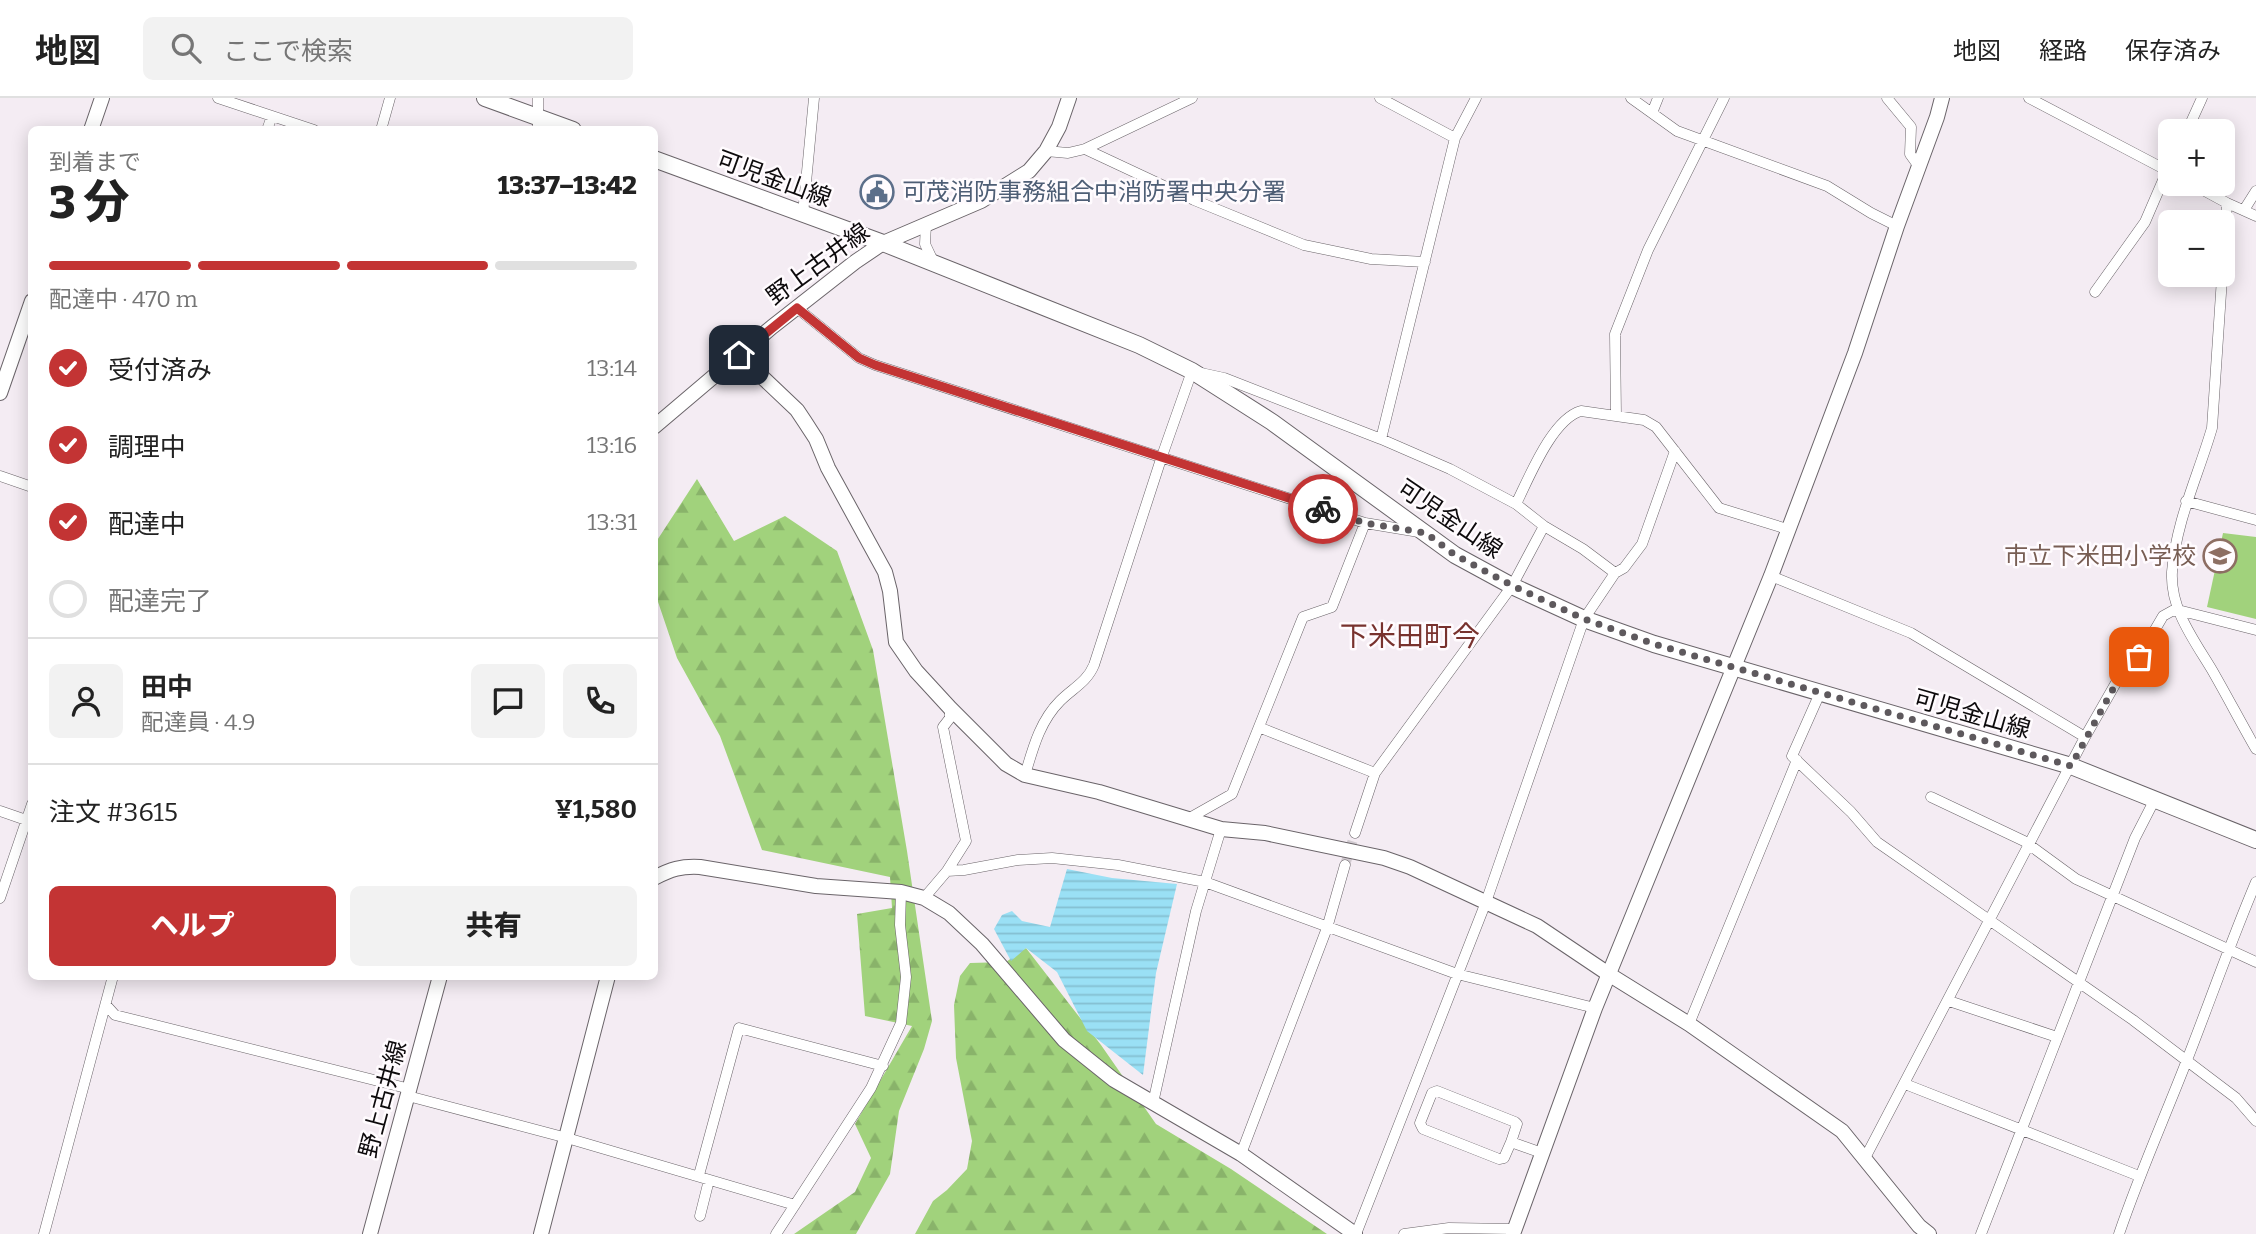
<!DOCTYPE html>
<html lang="ja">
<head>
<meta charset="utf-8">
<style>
	:root { --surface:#fff; --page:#f2f2f2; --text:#222; --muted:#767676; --line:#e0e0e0; --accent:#c33434 }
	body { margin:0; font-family:Bitter,"Noto Sans JP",serif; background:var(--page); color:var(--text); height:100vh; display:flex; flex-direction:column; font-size:26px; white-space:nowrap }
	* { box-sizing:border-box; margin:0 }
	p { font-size:23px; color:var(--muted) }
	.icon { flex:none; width:38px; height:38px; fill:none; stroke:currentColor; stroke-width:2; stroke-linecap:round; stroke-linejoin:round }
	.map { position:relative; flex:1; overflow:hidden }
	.drawer { position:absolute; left:28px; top:28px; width:630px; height:854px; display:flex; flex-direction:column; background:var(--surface); border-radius:10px; box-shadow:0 4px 18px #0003 }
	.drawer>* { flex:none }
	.controls { position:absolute; left:2158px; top:21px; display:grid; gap:14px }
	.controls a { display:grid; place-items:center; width:77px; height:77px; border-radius:10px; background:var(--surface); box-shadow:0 4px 18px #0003; font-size:35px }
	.pin { position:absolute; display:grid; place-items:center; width:60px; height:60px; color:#fff; margin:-30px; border-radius:14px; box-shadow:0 4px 10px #0006 }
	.courier { position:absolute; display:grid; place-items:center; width:70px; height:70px; margin:-35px; border:5px solid #c33434; border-radius:50%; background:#fff; color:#222; box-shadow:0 2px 9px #0007 }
	.overview em { font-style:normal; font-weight:800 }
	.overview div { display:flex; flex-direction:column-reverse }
	.overview { display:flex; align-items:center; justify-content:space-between; height:119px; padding:0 21px }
	h1 { font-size:46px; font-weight:800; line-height:52px }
	.bar { display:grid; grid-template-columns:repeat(4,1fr); gap:10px 7px; align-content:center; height:84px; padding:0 21px }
	.bar i { height:9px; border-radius:5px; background:var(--line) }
	.bar .selected { background:var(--accent) }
	.bar p { grid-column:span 4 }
	.line { display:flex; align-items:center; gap:18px; padding:0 21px; border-top:2px solid var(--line) }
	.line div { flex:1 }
	.round { display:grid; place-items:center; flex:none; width:74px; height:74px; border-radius:10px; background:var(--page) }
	ol { padding:0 21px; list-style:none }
	li { display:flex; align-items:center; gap:21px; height:77px }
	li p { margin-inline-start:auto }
	li .icon { padding:7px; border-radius:50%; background:var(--accent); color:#fff; stroke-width:4 }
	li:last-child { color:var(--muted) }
	li i { width:38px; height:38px; border:4px solid var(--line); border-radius:50% }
	.action { display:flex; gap:14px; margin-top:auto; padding:14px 21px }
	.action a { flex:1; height:80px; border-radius:10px; background:var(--accent); color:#fff; font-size:28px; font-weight:800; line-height:80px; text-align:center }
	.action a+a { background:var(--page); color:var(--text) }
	header { display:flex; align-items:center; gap:42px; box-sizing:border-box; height:98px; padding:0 35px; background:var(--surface); border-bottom:2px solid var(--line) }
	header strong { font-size:33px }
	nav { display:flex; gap:38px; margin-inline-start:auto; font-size:24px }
	.search { width:490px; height:63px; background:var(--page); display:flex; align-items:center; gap:18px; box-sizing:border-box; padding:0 24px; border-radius:10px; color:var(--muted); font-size:26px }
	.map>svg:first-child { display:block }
	.green { fill:#a1d27c }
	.forest { fill:url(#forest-firs) }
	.water { fill:url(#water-rules) }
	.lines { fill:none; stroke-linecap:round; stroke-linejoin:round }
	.street-tunnel { stroke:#d1cad0; stroke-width:10; stroke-dasharray:10 5; stroke-linecap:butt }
	.street-casing { stroke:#6a6469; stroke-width:11 }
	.secondary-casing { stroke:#6a6469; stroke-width:16 }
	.primary-casing { stroke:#6a6469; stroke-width:18 }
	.street { stroke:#fff; stroke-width:10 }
	.secondary { stroke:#fff; stroke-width:14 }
	.primary { stroke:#fff; stroke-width:16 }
	.done { stroke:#5e595d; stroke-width:7; stroke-dasharray:0 12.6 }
	.route { stroke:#c33434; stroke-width:9 }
	.labels { text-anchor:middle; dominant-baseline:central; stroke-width:5; stroke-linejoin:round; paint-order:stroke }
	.street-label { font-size:24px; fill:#0d0a0c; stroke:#fffbfe }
	.service-label { font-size:24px; fill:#4e5e75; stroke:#fffbfe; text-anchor:start }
	.education-label { font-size:24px; fill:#785e54; stroke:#fffbfe; text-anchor:end }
	.quarter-label { font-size:28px; fill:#78322e; stroke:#fffbfe }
</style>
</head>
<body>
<header>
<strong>地図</strong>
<div class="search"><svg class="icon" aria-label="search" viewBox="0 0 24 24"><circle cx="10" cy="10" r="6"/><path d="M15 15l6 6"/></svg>ここで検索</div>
<nav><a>地図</a><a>経路</a><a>保存済み</a></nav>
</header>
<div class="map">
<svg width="2256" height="1136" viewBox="0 0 2256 1136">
	<defs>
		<pattern id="forest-firs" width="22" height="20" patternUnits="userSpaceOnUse" patternTransform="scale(1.75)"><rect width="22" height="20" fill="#a1d27c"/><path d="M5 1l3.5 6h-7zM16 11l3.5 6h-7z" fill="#89b36a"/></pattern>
		<pattern id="water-rules" width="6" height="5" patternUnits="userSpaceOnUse" patternTransform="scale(1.75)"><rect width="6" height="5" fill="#9ae0f5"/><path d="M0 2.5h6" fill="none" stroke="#84bfd1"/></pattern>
	</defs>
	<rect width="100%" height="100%" fill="#f4ecf3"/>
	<path class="green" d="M2223,435L2256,439V521L2207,509Z"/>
	<path class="forest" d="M697,381L734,443L785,418L837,453L873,552L907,753L932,923L924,951L899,1013L890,1076L856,1136H794L855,1094L871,1060L855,1026L912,928L865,918L857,816L892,810L890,779L762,752L720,638L677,560L655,495L654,447Z
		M1026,850L1101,947L1156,1026L1231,1071L1327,1136H915L933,1103L947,1092L967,1071L972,1043L956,960L954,907L960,878L970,865L1006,864Z"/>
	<path class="water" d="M1067,771L1112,780L1177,786L1156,875L1143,977L1087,933L1057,874L1026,850L1011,863L994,831L1002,817L1012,813L1022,823L1050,829Z"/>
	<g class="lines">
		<path class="street-tunnel" d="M1345,767L1355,735"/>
		<defs>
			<path id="street" d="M218,0L314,32
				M1380,0L1455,40
				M1631,0L1677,33L1827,88L1871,115L1897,128
				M1887,0L1911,29L1910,56L1920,70
				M2029,0L2170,74
				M1652,15L1658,0
				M267,32L272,18
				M381,32L390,0
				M538,32V0
				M2187,33L2202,0
				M1085,51L1194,102L1304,147L1371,161L1425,164
				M1046,53L1068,55L1085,51L1192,0
				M2192,86L2227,105L2256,118
				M2227,105L2212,330C2198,378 2176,423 2172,474C2170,511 2194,542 2212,572C2227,598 2241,625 2256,651
				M2244,112L2256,93
				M803,116L814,0
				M926,126L925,146L934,165
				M2095,194L2145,124L2167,73
				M797,210L859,260L875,267L1365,425L1419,434
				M1616,318L1615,236L1648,152L1724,0
				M1381,341L1455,40L1476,0
				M0,378L32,389
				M2186,403L2256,422
				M1516,406C1529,380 1552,321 1581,313L1644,322L1656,329L1719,410L1787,431
				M1771,478L1911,535L2085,639
				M1820,595L1792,658L1851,714L1877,744L2133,922L2236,1000L2256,1023
				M1261,630L1375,675
				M1025,677C1033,650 1040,623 1060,603C1073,590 1087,584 1094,567L1162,358L1192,273L1224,280L1381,341L1450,371L1516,406L1544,428L1583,451L1615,475
				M1931,699L2024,743L2076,781L2256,864
				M0,713L29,723
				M1186,722L1232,696L1303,519L1332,509L1365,425
				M1355,735L1375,675L1512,488L1544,428
				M947,773L964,772L1018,762L1052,760L1118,767L1205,784L1457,876L1595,910
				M0,800L32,706
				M924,800L947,773L966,743L943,629L950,620V610
				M1949,903L2057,939
				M106,907L115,917L410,991
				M1689,926L1797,662
				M1905,986L2139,1078
				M408,998L567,1040L795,1107
				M1153,1005L1196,813L1221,731
				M1511,1044L1504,1060L1499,1061L1423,1031L1420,1025L1432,995L1437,993L1515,1024L1517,1026L1511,1044L1542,1055
				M1241,1056L1327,830L1345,767
				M1864,1062L2085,639L2125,569L2139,559L2163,518L2172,513L2178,512L2256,532
				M699,1077L739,930L883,968
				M700,1118L709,1082
				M44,1136L113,878
				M776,1136L871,990L901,925L906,879L900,827L901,794
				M1356,1136L1486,804L1584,521L1615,475L1624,470L1642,446L1675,353
				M1404,1136L1449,1130L1514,1131
				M1981,1136L2135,740L2155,701
				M2119,1136C2139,1077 2164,1021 2187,962C2210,903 2231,843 2256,784"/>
			<path id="secondary" d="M91,32L102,0
				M739,257L797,312L805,324L816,341L828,370L885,474L890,493L896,544L916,573L950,610L1006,666L1025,677L1099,694L1221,731L1265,735L1384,760L1410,769L1537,828L1610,877L1689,926L1842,1033L1919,1128L1929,1136
				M0,295L32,203
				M654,329L772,229L855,164L883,145L981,103L1029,73L1046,53L1059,29L1069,0
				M654,780C671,771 681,768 700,769L816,788L901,794L924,800L949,815L982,846L1064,942L1114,982L1241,1056L1355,1136
				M370,1136L440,878
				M541,1136L608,878
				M1513,1136L1595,910L1771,478L1855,255L1897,128L1937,19L1942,0"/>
			<path id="primary" d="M485,0L573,32
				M654,61L883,145L1139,247L1192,273L1272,324L1455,457L1512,488L1584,521L1654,546L2071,668L2256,742"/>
		</defs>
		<use href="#street" class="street-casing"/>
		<use href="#secondary" class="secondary-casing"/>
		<use href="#primary" class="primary-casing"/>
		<use href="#street" class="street"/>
		<use href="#secondary" class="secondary"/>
		<use href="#primary" class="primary"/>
	</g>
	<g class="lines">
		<path class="done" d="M1323,411L1365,425L1426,435L1455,457L1513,488L1584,521L1654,546L2071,668L2125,569L2139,559"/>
		<path class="route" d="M739,257L797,210L859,260L875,267L1323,411"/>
	</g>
	<defs>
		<symbol id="civic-ring" viewBox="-11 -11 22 22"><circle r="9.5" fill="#fffbfe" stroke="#5c6f8a" stroke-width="1.5"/><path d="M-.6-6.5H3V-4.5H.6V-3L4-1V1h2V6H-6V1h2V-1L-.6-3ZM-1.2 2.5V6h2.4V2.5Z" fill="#5c6f8a"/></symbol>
		<symbol id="school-ring" viewBox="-11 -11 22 22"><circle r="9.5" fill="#fffbfe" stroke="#8d6e63" stroke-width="1.5"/><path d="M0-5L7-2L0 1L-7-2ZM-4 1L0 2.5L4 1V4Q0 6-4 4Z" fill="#8d6e63"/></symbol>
	</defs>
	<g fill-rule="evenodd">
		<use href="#civic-ring" x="858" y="75" width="38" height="38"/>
		<use href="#school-ring" x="2201" y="439" width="38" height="38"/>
	</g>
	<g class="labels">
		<g class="street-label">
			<text transform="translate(774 81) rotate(20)">可児金山線</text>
			<text transform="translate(818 166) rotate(-36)">野上古井線</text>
			<text transform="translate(1450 421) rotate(34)">可児金山線</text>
			<text transform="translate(1972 616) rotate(16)">可児金山線</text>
			<text transform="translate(383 1001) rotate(-75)">野上古井線</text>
		</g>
		<g class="service-label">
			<text x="902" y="94">可茂消防事務組合中消防署中央分署</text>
		</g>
		<g class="education-label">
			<text x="2196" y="458">市立下米田小学校</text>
		</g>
		<g class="quarter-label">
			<text x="1410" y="538">下米田町今</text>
		</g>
	</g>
</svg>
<div class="controls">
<a>+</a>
<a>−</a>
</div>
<div class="pin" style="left:2139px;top:559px;background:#ea580c"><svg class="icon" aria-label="bag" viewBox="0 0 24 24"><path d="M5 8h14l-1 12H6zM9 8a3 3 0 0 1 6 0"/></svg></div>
<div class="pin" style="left:739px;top:257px;background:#1f2937"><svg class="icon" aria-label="home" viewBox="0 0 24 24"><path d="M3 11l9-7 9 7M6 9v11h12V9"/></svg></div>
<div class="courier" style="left:1323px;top:411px"><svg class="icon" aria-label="bike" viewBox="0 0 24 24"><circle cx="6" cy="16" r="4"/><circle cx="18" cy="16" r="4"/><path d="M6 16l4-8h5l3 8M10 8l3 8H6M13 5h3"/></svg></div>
<section class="drawer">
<div class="overview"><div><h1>3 分</h1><p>到着まで</p></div><em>13:37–13:42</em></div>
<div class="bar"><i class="selected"></i><i class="selected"></i><i class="selected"></i><i></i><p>配達中 · 470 m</p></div>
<ol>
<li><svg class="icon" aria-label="check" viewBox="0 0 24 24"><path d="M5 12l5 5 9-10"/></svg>受付済み<p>13:14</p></li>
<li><svg class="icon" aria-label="check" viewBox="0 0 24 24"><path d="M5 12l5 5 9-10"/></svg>調理中<p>13:16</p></li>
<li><svg class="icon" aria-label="check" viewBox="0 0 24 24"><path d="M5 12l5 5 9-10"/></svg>配達中<p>13:31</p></li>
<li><i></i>配達完了</li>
</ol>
<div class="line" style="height:126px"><a class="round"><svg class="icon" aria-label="person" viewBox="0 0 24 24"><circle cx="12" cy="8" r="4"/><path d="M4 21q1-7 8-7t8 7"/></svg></a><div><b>田中</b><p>配達員 · 4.9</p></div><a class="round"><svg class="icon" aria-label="chat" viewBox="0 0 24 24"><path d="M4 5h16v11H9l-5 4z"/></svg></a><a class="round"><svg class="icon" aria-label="phone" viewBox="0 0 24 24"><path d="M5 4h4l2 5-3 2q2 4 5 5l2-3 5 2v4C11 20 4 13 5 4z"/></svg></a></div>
<div class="line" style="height:91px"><div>注文 #3615</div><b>¥1,580</b></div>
<div class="action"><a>ヘルプ</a><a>共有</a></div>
</section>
</div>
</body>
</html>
